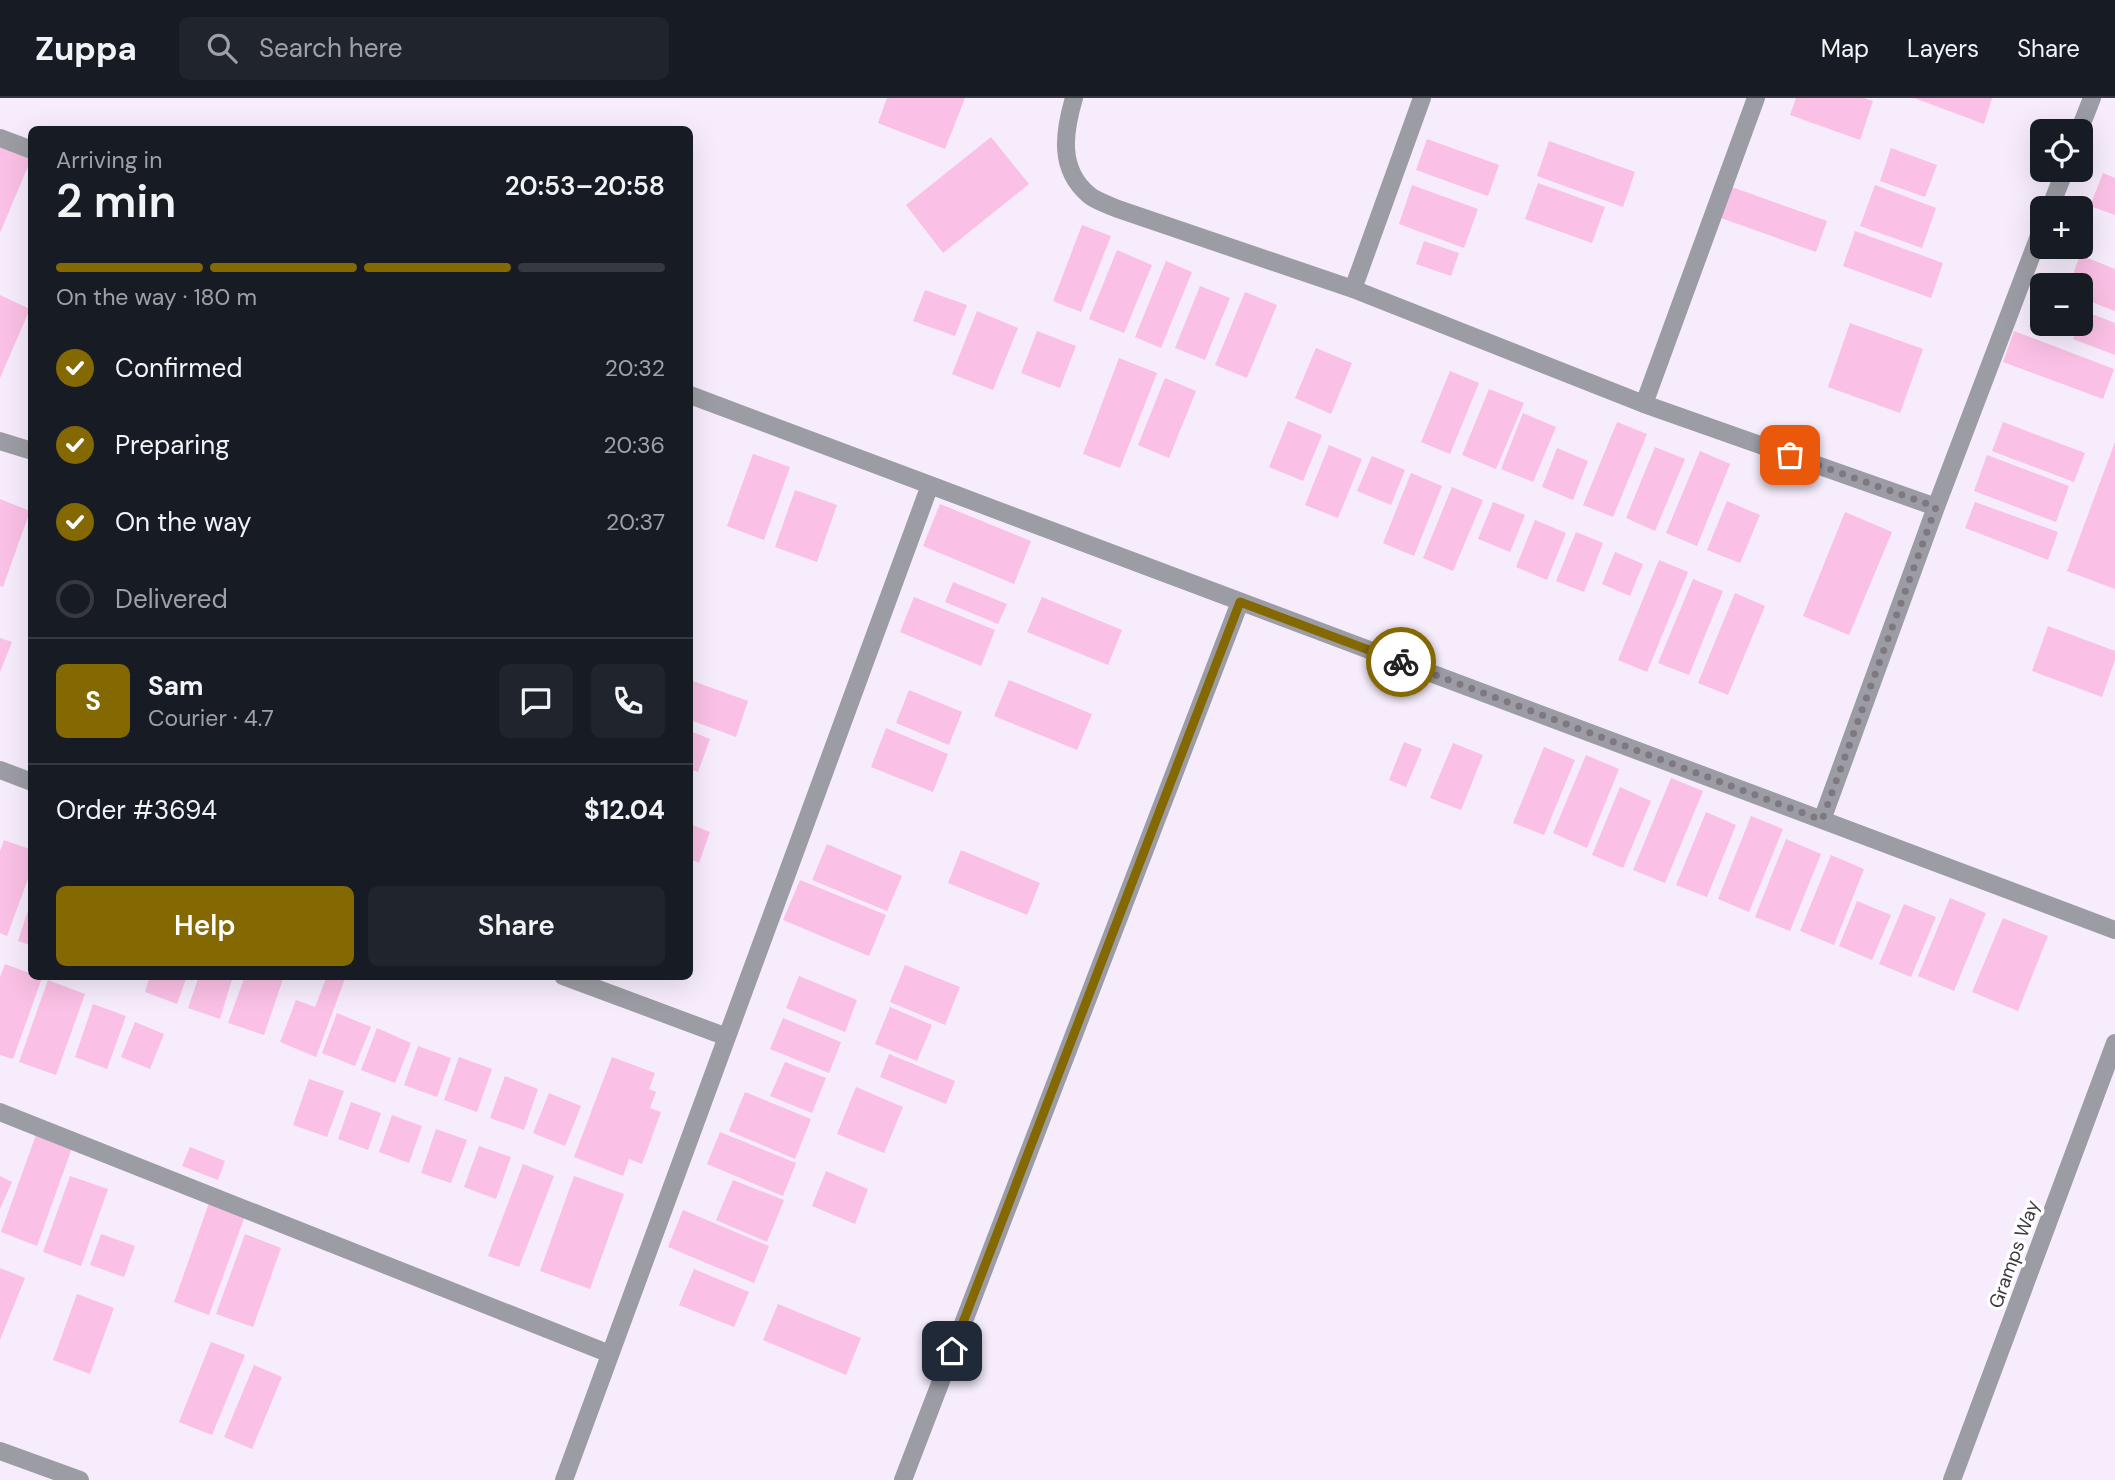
<!DOCTYPE html>
<html lang="en">
<head>
<meta charset="utf-8">
<style>
	:root { --surface:#171b24; --page:#20242c; --text:#f1f3f6; --muted:#9ea1a6; --line:#363941; --accent:#846903 }
	body { margin:0; font-family:"DM Sans",sans-serif; background:var(--page); color:var(--text); height:100vh; display:flex; flex-direction:column; font-size:26px; white-space:nowrap }
	* { box-sizing:border-box; margin:0 }
	p { font-size:23px; color:var(--muted) }
	.icon { flex:none; width:38px; height:38px; fill:none; stroke:currentColor; stroke-width:2; stroke-linecap:round; stroke-linejoin:round }
	.map { position:relative; flex:1; overflow:hidden }
	.side { position:absolute; left:28px; top:28px; width:665px; height:854px; display:flex; flex-direction:column; background:var(--surface); border-radius:10px; box-shadow:0 7px 28px #0002 }
	.side>* { flex:none }
	.controls { position:absolute; left:2030px; top:21px; display:grid; gap:14px }
	.controls a { display:grid; place-items:center; width:63px; height:63px; border-radius:10px; background:var(--surface); box-shadow:0 7px 28px #0002; font-size:35px }
	.pin { position:absolute; display:grid; place-items:center; width:60px; height:60px; color:#fff; margin:-30px; border-radius:14px; box-shadow:0 4px 10px #0006 }
	.courier { position:absolute; display:grid; place-items:center; width:70px; height:70px; margin:-35px; border:5px solid #846903; border-radius:50%; background:#fff; color:#222; box-shadow:0 2px 9px #0007 }
	.summary em { font-style:normal; font-weight:600 }
	.summary div { display:flex; flex-direction:column-reverse }
	.summary { display:flex; align-items:center; justify-content:space-between; height:119px; padding:0 28px }
	h1 { font-size:46px; font-weight:600; line-height:52px }
	.bar { display:grid; grid-template-columns:repeat(4,1fr); gap:10px 7px; align-content:center; height:84px; padding:0 28px }
	.bar i { height:9px; border-radius:5px; background:var(--line) }
	.bar .current { background:var(--accent) }
	.bar p { grid-column:span 4 }
	.line { display:flex; align-items:center; gap:18px; padding:0 28px; border-top:2px solid var(--line) }
	.line div { flex:1 }
	.round { display:grid; place-items:center; flex:none; width:74px; height:74px; border-radius:10px; background:var(--page) }
	ol { padding:0 28px; list-style:none }
	li { display:flex; align-items:center; gap:21px; height:77px }
	li p { margin-inline-start:auto }
	li .icon { padding:7px; border-radius:50%; background:var(--accent); color:#fff; stroke-width:4 }
	li:last-child { color:var(--muted) }
	li i { width:38px; height:38px; border:4px solid var(--line); border-radius:50% }
	.cta { display:flex; gap:14px; margin-top:auto; padding:14px 28px }
	.cta a { flex:1; height:80px; border-radius:10px; background:var(--accent); color:#fff; font-size:28px; font-weight:600; line-height:80px; text-align:center }
	.cta a+a { background:var(--page); color:var(--text) }
	header { display:flex; align-items:center; gap:42px; box-sizing:border-box; height:98px; padding:0 35px; background:var(--surface); border-bottom:2px solid var(--line) }
	header strong { font-size:33px }
	nav { display:flex; gap:38px; margin-inline-start:auto; font-size:24px }
	.search { width:490px; height:63px; background:var(--page); display:flex; align-items:center; gap:18px; box-sizing:border-box; padding:0 24px; border-radius:10px; color:var(--muted); font-size:26px }
	.map>svg:first-child { display:block }
	.building { fill:#fac0e5 }
	.lines { fill:none; stroke-linecap:round; stroke-linejoin:round }
	.minor { stroke:#9c9ca4; stroke-width:18 }
	.done { stroke:#7e7882; stroke-width:7; stroke-dasharray:0 12.6 }
	.route { stroke:#846903; stroke-width:9 }
	.labels { text-anchor:middle; dominant-baseline:central; stroke-width:7; stroke-linejoin:round; paint-order:stroke }
	.street-label { font-size:19px; fill:#3e3a40; stroke:#fff }
</style>
</head>
<body>
<header>
<strong>Zuppa</strong>
<div class="search"><svg class="icon" aria-label="search" viewBox="0 0 24 24"><circle cx="10" cy="10" r="6"/><path d="M15 15l6 6"/></svg>Search here</div>
<nav><a>Map</a><a>Layers</a><a>Share</a></nav>
</header>
<div class="map">
<svg width="2115" height="1382" viewBox="0 0 2115 1382">
	<rect width="100%" height="100%" fill="#f6ecfc"/>
	<path class="building" d="M887,0H965L945,51L878,25Z
		M1796,0H1864L1873,3L1860,42L1790,17Z
		M1914,0H1992L1984,26Z
		M991,39L1029,86L943,155L906,107Z
		M1427,41L1499,67L1488,98L1416,72Z
		M1549,43L1635,74L1623,109L1537,78Z
		M0,47L31,61L0,135Z
		M1891,50L1937,67L1925,99L1880,83Z
		M2103,75L2115,80V117L2090,108Z
		M1538,85L1605,109L1592,145L1525,121Z
		M1412,87L1478,111L1464,150L1399,126Z
		M1875,87L1936,110L1922,150L1860,128Z
		M1732,89L1827,123L1816,154L1721,120Z
		M1082,127L1111,138L1081,214L1053,203Z
		M1855,133L1943,165L1931,200L1843,168Z
		M1424,143L1459,155L1451,178L1416,166Z
		M1117,152L1152,167L1124,235L1089,221Z
		M2080,157L2115,171V213L2081,200V187H2069Z
		M1166,163L1192,174L1161,250L1135,239Z
		M1200,188L1230,200L1205,262L1175,250Z
		M925,192L967,207L955,238L913,223Z
		M1245,194L1277,207L1247,280L1215,267Z
		M0,197L30,211L0,280Z
		M977,213L1018,230L993,292L952,276Z
		M2084,213L2115,225V257L2073,241L2079,226H2081Z
		M1850,225L1923,251L1900,315L1828,289Z
		M1037,233L1076,248L1060,290L1021,275Z
		M2014,233L2114,271L2103,301L2003,264Z
		M1316,250L1352,265L1331,316L1295,300Z
		M1119,260L1157,275L1120,370L1083,356Z
		M1450,273L1479,285L1450,356L1421,344Z
		M1165,280L1196,293L1169,360L1138,347Z
		M1489,291L1524,305L1496,371L1462,357Z
		M1523,315L1556,329L1533,384L1501,371Z
		M1288,323L1322,337L1303,383L1269,369Z
		M1617,324L1647,336L1613,419L1583,407Z
		M2003,324L2085,355L2074,384L1992,353Z
		M2115,344V491L2067,473Z
		M1329,347L1362,361L1338,420L1305,407Z
		M1655,349L1685,361L1655,433L1626,420Z
		M1557,350L1588,363L1573,402L1542,389Z
		M1700,353L1730,366L1697,448L1666,435Z
		M753,356L790,369L764,442L727,428Z
		M1987,357L2069,388L2056,424L1974,393Z
		M1372,358L1405,372L1391,407L1357,393Z
		M1411,375L1442,388L1414,458L1383,445Z
		M1452,389L1483,402L1453,473L1423,460Z
		M795,392L837,407L817,464L775,449Z
		M0,401L30,413L3,489L0,488Z
		M1727,403L1760,417L1740,465L1707,452Z
		M1493,404L1525,417L1510,454L1478,441Z
		M1975,404L2058,434L2048,462L1965,430Z
		M940,406L1031,443L1014,486L923,448Z
		M1845,414L1892,434L1849,537L1803,518Z
		M1535,422L1566,435L1547,482L1516,469Z
		M1576,434L1603,445L1584,494L1556,483Z
		M1615,454L1643,466L1630,498L1602,486Z
		M1659,462L1688,474L1647,574L1618,562Z
		M1693,481L1723,493L1689,577L1658,565Z
		M953,484L1007,506L998,526L945,504Z
		M1735,495L1765,508L1728,597L1698,585Z
		M914,499L995,532L981,568L900,534Z
		M1042,499L1122,532L1108,567L1027,534Z
		M2048,528L2115,553V562L2102,599L2032,573Z
		M0,540L12,544L0,574Z
		M690,582L748,603L736,639L690,622Z
		M1009,582L1092,616L1077,652L994,618Z
		M909,592L962,614L949,647L896,625Z
		M886,630L948,656L933,694L871,669Z
		M690,633L710,641L698,674L690,671Z
		M1404,644L1422,651L1406,689L1389,682Z
		M1453,645L1483,657L1461,712L1430,700Z
		M1544,649L1575,662L1544,737L1513,725Z
		M1586,657L1619,671L1587,750L1553,735Z
		M1671,680L1703,693L1665,785L1633,772Z
		M1620,689L1651,703L1623,770L1592,757Z
		M1706,714L1736,727L1707,799L1676,787Z
		M1751,718L1783,731L1749,814L1718,801Z
		M690,726L710,734L699,765L690,761Z
		M1786,741L1821,756L1790,833L1755,819Z
		M4,742L32,752V770L7,838L0,835V753Z
		M827,746L902,778L887,813L812,782Z
		M961,752L1040,785L1027,817L948,785Z
		M1831,757L1864,771L1834,847L1800,833Z
		M800,782L886,817L869,858L783,822Z
		M1950,800L1986,815L1954,893L1918,878Z
		M1857,803L1891,817L1872,862L1839,848Z
		M1904,806L1936,819L1911,879L1879,866Z
		M29,809H32V848L18,843Z
		M2003,820L2048,838L2018,913L1972,894Z
		M5,866L32,876V878L42,880L13,961L0,957V879Z
		M905,867L960,889L945,927L890,904Z
		M150,878H187L177,906L145,894Z
		M199,878H233L220,921L188,910Z
		M245,878H284L264,937L228,925Z
		M327,878H346L316,959L280,944L296,902L315,909Z
		M799,878L857,902L845,934L786,910Z
		M48,882L85,896L56,977L19,964Z
		M93,906L126,918L107,971L75,959Z
		M890,909L932,927L917,963L875,946Z
		M337,915L371,929L355,968L322,955Z
		M783,920L841,944L829,975L770,951Z
		M135,924L164,936L150,971L121,959Z
		M377,930L411,945L395,985L361,972Z
		M418,948L451,960L437,999L404,987Z
		M889,956L955,983L946,1006L880,979Z
		M459,959L492,971L477,1014L444,1002Z
		M612,959L655,975L649,991L656,994L650,1010L661,1014L642,1066L629,1061L623,1078L574,1059Z
		M785,964L826,980L812,1015L770,998Z
		M505,978L538,991L524,1032L490,1020Z
		M309,981L344,993L327,1039L293,1027Z
		M856,989L903,1009L884,1055L837,1036Z
		M745,994L811,1021L795,1061L729,1033Z
		M549,995L581,1008L565,1048L533,1035Z
		M351,1004L381,1015L368,1052L338,1041Z
		M392,1017L422,1028L409,1065L379,1054Z
		M436,1031L467,1042L451,1085L421,1075Z
		M37,1034L73,1047L37,1148L1,1134Z
		M720,1034L796,1065L783,1098L707,1066Z
		M479,1048L511,1059L496,1101L464,1089Z
		M190,1049L225,1063L218,1082L182,1068Z
		M523,1066L554,1078L519,1169L488,1158Z
		M826,1073L868,1091L855,1126L812,1108Z
		M0,1078L12,1084L0,1111Z
		M70,1078L108,1091L81,1168L43,1154Z
		M574,1078L624,1096L590,1191L540,1173Z
		M733,1082L784,1102L767,1144L716,1122Z
		M210,1102L246,1115L209,1217L174,1204Z
		M683,1112L769,1148L754,1185L668,1149Z
		M101,1136L135,1148L124,1179L90,1167Z
		M245,1136L281,1150L253,1229L216,1216Z
		M0,1170L25,1180L0,1242Z
		M694,1171L749,1194L734,1229L679,1207Z
		M77,1196L114,1210L90,1276L53,1262Z
		M778,1206L861,1240L846,1277L763,1242Z
		M211,1244L245,1257L212,1337L179,1324Z
		M254,1267L282,1279L252,1351L224,1339Z"/>
	<g class="lines">
		<path class="minor" d="M1074,0C1064,34 1058,71 1089,97C1096,103 1109,107 1118,111L1353,191L1644,306L1936,409L1822,722
			M2079,33L2092,0
			M0,40L32,52
			M2050,110L2065,72
			M1353,191L1422,0
			M690,297L930,387
			M1644,306L1756,0
			M0,343L32,353
			M1936,409L2042,130
			M0,672L32,684
			M563,878L727,939
			M0,1014L610,1256
			M0,1353L80,1382
			M564,1382L930,387L2115,832
			M903,1382L1240,504
			M1952,1382L2115,945"/>
	</g>
	<g class="lines">
		<path class="done" d="M1401,564L1822,722L1936,409L1790,357"/>
		<path class="route" d="M952,1253L1240,504L1401,564"/>
	</g>
	<g class="labels">
		<g class="street-label">
			<text transform="translate(2014 1156) rotate(-70)">Gramps Way</text>
		</g>
	</g>
</svg>
<div class="controls">
<a><svg class="icon" aria-label="locate" viewBox="0 0 24 24"><circle cx="12" cy="12" r="6"/><path d="M12 2v4M12 18v4M2 12h4M18 12h4"/></svg></a>
<a>+</a>
<a>−</a>
</div>
<div class="pin" style="left:1790px;top:357px;background:#ea580c"><svg class="icon" aria-label="bag" viewBox="0 0 24 24"><path d="M5 8h14l-1 12H6zM9 8a3 3 0 0 1 6 0"/></svg></div>
<div class="pin" style="left:952px;top:1253px;background:#1f2937"><svg class="icon" aria-label="home" viewBox="0 0 24 24"><path d="M3 11l9-7 9 7M6 9v11h12V9"/></svg></div>
<div class="courier" style="left:1401px;top:564px"><svg class="icon" aria-label="bike" viewBox="0 0 24 24"><circle cx="6" cy="16" r="4"/><circle cx="18" cy="16" r="4"/><path d="M6 16l4-8h5l3 8M10 8l3 8H6M13 5h3"/></svg></div>
<section class="side">
<div class="summary"><div><h1>2 min</h1><p>Arriving in</p></div><em>20:53–20:58</em></div>
<div class="bar"><i class="current"></i><i class="current"></i><i class="current"></i><i></i><p>On the way · 180 m</p></div>
<ol>
<li><svg class="icon" aria-label="check" viewBox="0 0 24 24"><path d="M5 12l5 5 9-10"/></svg>Confirmed<p>20:32</p></li>
<li><svg class="icon" aria-label="check" viewBox="0 0 24 24"><path d="M5 12l5 5 9-10"/></svg>Preparing<p>20:36</p></li>
<li><svg class="icon" aria-label="check" viewBox="0 0 24 24"><path d="M5 12l5 5 9-10"/></svg>On the way<p>20:37</p></li>
<li><i></i>Delivered</li>
</ol>
<div class="line" style="height:126px"><b class="round" style="background:var(--accent);color:#fff">S</b><div><b>Sam</b><p>Courier · 4.7</p></div><a class="round"><svg class="icon" aria-label="chat" viewBox="0 0 24 24"><path d="M4 5h16v11H9l-5 4z"/></svg></a><a class="round"><svg class="icon" aria-label="phone" viewBox="0 0 24 24"><path d="M5 4h4l2 5-3 2q2 4 5 5l2-3 5 2v4C11 20 4 13 5 4z"/></svg></a></div>
<div class="line" style="height:91px"><div>Order #3694</div><b>$12.04</b></div>
<div class="cta"><a>Help</a><a>Share</a></div>
</section>
</div>
</body>
</html>
